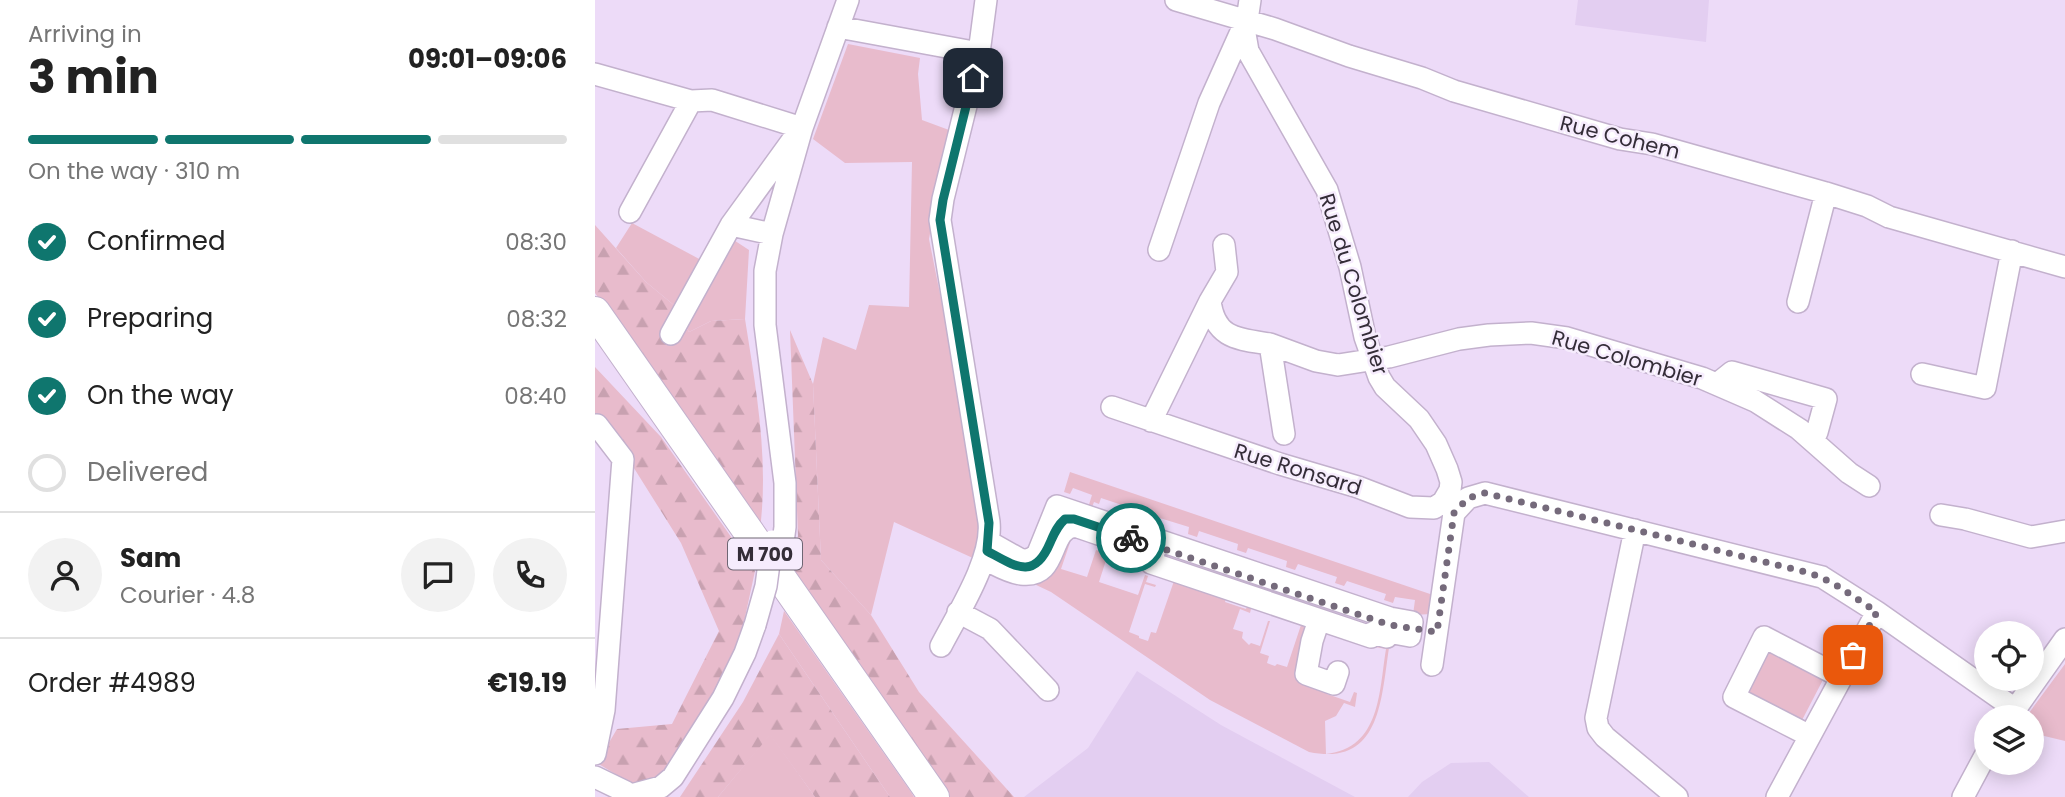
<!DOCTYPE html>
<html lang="en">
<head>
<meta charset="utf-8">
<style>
	:root { --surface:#fff; --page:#f2f2f2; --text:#222; --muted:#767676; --line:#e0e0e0; --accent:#0f766e }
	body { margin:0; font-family:Poppins,sans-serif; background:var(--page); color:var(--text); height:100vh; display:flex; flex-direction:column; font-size:26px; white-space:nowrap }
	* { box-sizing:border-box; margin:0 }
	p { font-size:23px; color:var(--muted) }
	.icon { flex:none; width:38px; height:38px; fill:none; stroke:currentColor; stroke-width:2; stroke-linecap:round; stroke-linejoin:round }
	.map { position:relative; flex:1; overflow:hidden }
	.side { display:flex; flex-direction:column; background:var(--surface); width:595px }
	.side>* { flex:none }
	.controls { position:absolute; left:1379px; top:621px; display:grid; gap:14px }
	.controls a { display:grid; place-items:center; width:70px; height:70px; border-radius:50%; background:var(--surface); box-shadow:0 4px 18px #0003; font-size:35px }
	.pin { position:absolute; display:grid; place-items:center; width:60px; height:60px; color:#fff; margin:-30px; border-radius:14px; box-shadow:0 4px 10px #0006 }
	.courier { position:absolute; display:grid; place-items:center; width:70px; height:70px; margin:-35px; border:5px solid #0f766e; border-radius:50%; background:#fff; color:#222; box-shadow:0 2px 9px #0007 }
	.summary em { font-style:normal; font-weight:700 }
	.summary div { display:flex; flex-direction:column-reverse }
	.summary { display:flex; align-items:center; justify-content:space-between; height:119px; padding:0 28px }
	h1 { font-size:46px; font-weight:700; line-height:52px }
	.bar { display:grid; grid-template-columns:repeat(4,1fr); gap:10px 7px; align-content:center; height:84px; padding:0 28px }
	.bar i { height:9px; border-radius:5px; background:var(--line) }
	.bar .selected { background:var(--accent) }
	.bar p { grid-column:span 4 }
	.line { display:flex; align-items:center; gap:18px; padding:0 28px; border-top:2px solid var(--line) }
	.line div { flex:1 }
	.round { display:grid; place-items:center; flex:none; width:74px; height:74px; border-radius:37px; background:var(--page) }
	ol { padding:0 28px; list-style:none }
	li { display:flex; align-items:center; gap:21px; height:77px }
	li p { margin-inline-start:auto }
	li .icon { padding:7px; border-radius:50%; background:var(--accent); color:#fff; stroke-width:4 }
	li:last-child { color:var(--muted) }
	li i { width:38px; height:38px; border:4px solid var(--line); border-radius:50% }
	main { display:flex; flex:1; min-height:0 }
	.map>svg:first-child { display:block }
	.built { fill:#e3cef1 }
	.green { fill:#e8bbcc }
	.forest { fill:url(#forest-firs) }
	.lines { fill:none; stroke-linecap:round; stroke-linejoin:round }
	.minor-casing { stroke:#c3b1cd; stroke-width:24 }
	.highway-casing { stroke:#c3b1cd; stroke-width:32 }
	.minor { stroke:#fff; stroke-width:21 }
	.highway { stroke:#fff; stroke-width:30 }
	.minor-bridge-casing { stroke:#c3b1cd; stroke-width:24; stroke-linecap:butt }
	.minor-bridge { stroke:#fff; stroke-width:21 }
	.done { stroke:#756a7b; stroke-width:7; stroke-dasharray:0 12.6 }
	.route { stroke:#0f766e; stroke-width:9 }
	.labels { text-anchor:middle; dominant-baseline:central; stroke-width:5; stroke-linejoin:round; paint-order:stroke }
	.shield { fill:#f6ecfd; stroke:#6e6673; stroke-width:2 }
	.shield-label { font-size:19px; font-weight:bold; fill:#342d38 }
	.street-label { font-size:21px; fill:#342d38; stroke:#f6ecfd }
</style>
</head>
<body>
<main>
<section class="side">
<div class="summary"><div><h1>3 min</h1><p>Arriving in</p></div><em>09:01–09:06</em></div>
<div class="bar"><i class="selected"></i><i class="selected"></i><i class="selected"></i><i></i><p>On the way · 310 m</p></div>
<ol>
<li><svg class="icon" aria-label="check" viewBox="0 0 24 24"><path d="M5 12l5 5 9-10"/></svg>Confirmed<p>08:30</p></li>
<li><svg class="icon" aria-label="check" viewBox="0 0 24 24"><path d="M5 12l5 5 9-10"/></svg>Preparing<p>08:32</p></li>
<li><svg class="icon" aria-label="check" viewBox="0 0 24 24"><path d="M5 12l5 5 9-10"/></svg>On the way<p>08:40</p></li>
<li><i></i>Delivered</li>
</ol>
<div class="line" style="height:126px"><a class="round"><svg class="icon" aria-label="person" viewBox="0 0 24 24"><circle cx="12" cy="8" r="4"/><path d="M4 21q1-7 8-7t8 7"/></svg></a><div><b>Sam</b><p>Courier · 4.8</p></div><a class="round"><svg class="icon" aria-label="chat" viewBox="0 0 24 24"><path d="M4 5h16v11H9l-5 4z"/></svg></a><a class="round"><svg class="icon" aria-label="phone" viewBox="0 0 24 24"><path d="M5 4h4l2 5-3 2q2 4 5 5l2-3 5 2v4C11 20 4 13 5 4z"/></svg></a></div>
<div class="line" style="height:91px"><div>Order #4989</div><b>€19.19</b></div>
</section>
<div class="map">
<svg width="1470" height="797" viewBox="0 0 1470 797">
	<defs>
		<pattern id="forest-firs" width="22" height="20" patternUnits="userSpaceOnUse" patternTransform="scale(1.75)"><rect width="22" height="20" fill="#e8bbcc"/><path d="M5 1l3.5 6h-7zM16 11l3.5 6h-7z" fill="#c8a1b0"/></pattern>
	</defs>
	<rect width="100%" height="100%" fill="#eddbf8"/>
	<path class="built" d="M983,0H1114L1111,42L980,25Z
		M542,671L626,725L760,797H429L493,748Z
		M894,762L934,797H813L827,782L856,763Z"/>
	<path class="green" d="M253,44L325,58L323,74L327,120L354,130L334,239L353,334L385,534L380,559L299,522L276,615L226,560L218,384L228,337L261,350L274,305L314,307L317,162L250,163L218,139Z
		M37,223L108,261L128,233L154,250L150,319L116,321L94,332L80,306L51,282L21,248Z
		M475,472L841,596L836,614L818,615L820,600L800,597L798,603L789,600L791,594L752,581L749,586L740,583L742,577L703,564L700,570L691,567L692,561L653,548L651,553L642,550L643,544L604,531L602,537L593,534L594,527L555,515L553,521L543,518L545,511L506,498L504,504L499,502L494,515L491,514L497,495L478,488L475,494L469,492Z
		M480,528L466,569L492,577L501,550L513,554L504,582L543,595L550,575L553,576L551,582L561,585L560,587L550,584L534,632L544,636V638L553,641L556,632L561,633L579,581L632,594L630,602L651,609L654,601L657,605L655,613L645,609L638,629L648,632L647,638L654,645L656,643L665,646L673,621H675L665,653L674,656L672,663L680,666L682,664L692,667L707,622L729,630L714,674L736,681L732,694L755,702L759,692L762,693L760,707L749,703L741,716L730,721L731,754C786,748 784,691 791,649L780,647L781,644L794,648C786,699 786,767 714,752L615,700L456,592L420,575Z
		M189,611L316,792L319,797H295L184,634Z
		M1169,649L1231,674L1205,724L1152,696L1148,689Z
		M1470,664V741L1437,733V718L1431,717Z
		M175,734L220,797H123Z"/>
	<path class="forest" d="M0,225L51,282L80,306L94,332L116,321L150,319C161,389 174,459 165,529L0,293Z
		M195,330L218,384L226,560L276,615L324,692L419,797H351L195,566L203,536Z
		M0,367L66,437L160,571L144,645L111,715L79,764L61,781L42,787L2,763L22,729L77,724L124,631L86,543L5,414H0Z
		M184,634L295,797H220L175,735L123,797H85L148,702Z"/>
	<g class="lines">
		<defs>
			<path id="minor" d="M581,0L680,29L754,56L827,78L859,91L1025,139L1057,144L1231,193L1272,206L1294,217L1470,267
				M243,27L384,53
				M0,74L96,101L117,100L207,128
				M35,212L96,101
				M136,225L177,234
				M564,250L614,103L649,25
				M615,301L632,272L629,245
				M1203,302L1231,193
				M76,334L136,225L199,138
				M675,344L721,361L743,365L794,357L864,339L894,335L936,333L972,338L1107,378L1160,401L1204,429L1254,473L1274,486
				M1327,374L1390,388L1417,251
				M1122,384L1137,372L1231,399L1222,432L1218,441
				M517,407L685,464L763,487L815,507L839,508L848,502L855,490L856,482L852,469L841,444L824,419L790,387L784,377L770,337L755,267L732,190L653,51L650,34L655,0
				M556,421L615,301C620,339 643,339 675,344L689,434
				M0,425H2L28,459L9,710L0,754
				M1346,515L1370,519L1436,537L1470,531
				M1040,530L1001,718L1003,728L1010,737L1082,797
				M186,558L190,527V483L170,325V271L177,234L207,128L253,0
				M389,559C400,564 414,573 426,574C465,579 452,529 480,526L559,553L556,563L776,637L777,633L792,637L793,632L815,636L817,622L795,618L462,506L443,553L438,558L428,561L394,542
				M363,612L395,629L453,690
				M724,620L717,641L711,674L739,684L743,672
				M346,646C363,613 398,559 394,522L345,220L348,199L384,53L391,0
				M837,665L859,513L873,498L890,493L1227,577L1282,612L1420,709
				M1414,718L1470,639
				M1215,736L1139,697L1169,637L1246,677
				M0,777L31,792
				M40,794L66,787L78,777L128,698L150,653L160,625
				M1182,797L1282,612
				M1368,797L1391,754"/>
			<path id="highway" d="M0,312L339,797"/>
		</defs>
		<use href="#minor" class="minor-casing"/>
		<use href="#highway" class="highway-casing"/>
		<use href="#minor" class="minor"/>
		<use href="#highway" class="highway"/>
		<defs>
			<path id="minor-bridge" d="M160,625L171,586L177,541"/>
		</defs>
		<use href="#minor-bridge" class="minor-bridge-casing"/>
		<use href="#minor-bridge" class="minor-bridge"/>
	</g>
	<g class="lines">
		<path class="done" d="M536,538L795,625L842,632L859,513L873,498L890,493L1215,573L1238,583L1282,612L1258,655"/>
		<path class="route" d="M378,78L348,200L345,220L394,523L392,551C420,566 439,581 455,543C459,534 462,526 470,519H479L536,538"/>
	</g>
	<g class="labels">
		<rect class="shield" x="133" y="538.5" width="74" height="31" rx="5"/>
		<g class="shield-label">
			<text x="170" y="554">M 700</text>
		</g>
		<g class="street-label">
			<text transform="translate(1025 137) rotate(14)">Rue Cohem</text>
			<text transform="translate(759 284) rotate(73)">Rue du Colombier</text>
			<text transform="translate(1032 358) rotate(16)">Rue Colombier</text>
			<text transform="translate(703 469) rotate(17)">Rue Ronsard</text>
		</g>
	</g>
</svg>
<div class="controls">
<a><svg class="icon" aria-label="locate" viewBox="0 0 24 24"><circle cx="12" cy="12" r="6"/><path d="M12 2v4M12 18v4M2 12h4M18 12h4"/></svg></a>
<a><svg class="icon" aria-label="layers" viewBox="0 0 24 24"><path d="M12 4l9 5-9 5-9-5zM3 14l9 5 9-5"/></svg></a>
</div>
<div class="pin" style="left:1258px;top:655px;background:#ea580c"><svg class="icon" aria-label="bag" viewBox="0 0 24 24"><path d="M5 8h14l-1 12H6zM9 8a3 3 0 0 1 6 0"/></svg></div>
<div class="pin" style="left:378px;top:78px;background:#1f2937"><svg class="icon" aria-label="home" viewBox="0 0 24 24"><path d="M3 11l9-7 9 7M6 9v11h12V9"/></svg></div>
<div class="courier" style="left:536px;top:538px"><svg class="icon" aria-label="bike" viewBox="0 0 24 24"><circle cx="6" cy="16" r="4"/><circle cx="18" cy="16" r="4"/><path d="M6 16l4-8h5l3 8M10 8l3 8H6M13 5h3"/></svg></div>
</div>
</main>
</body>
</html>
